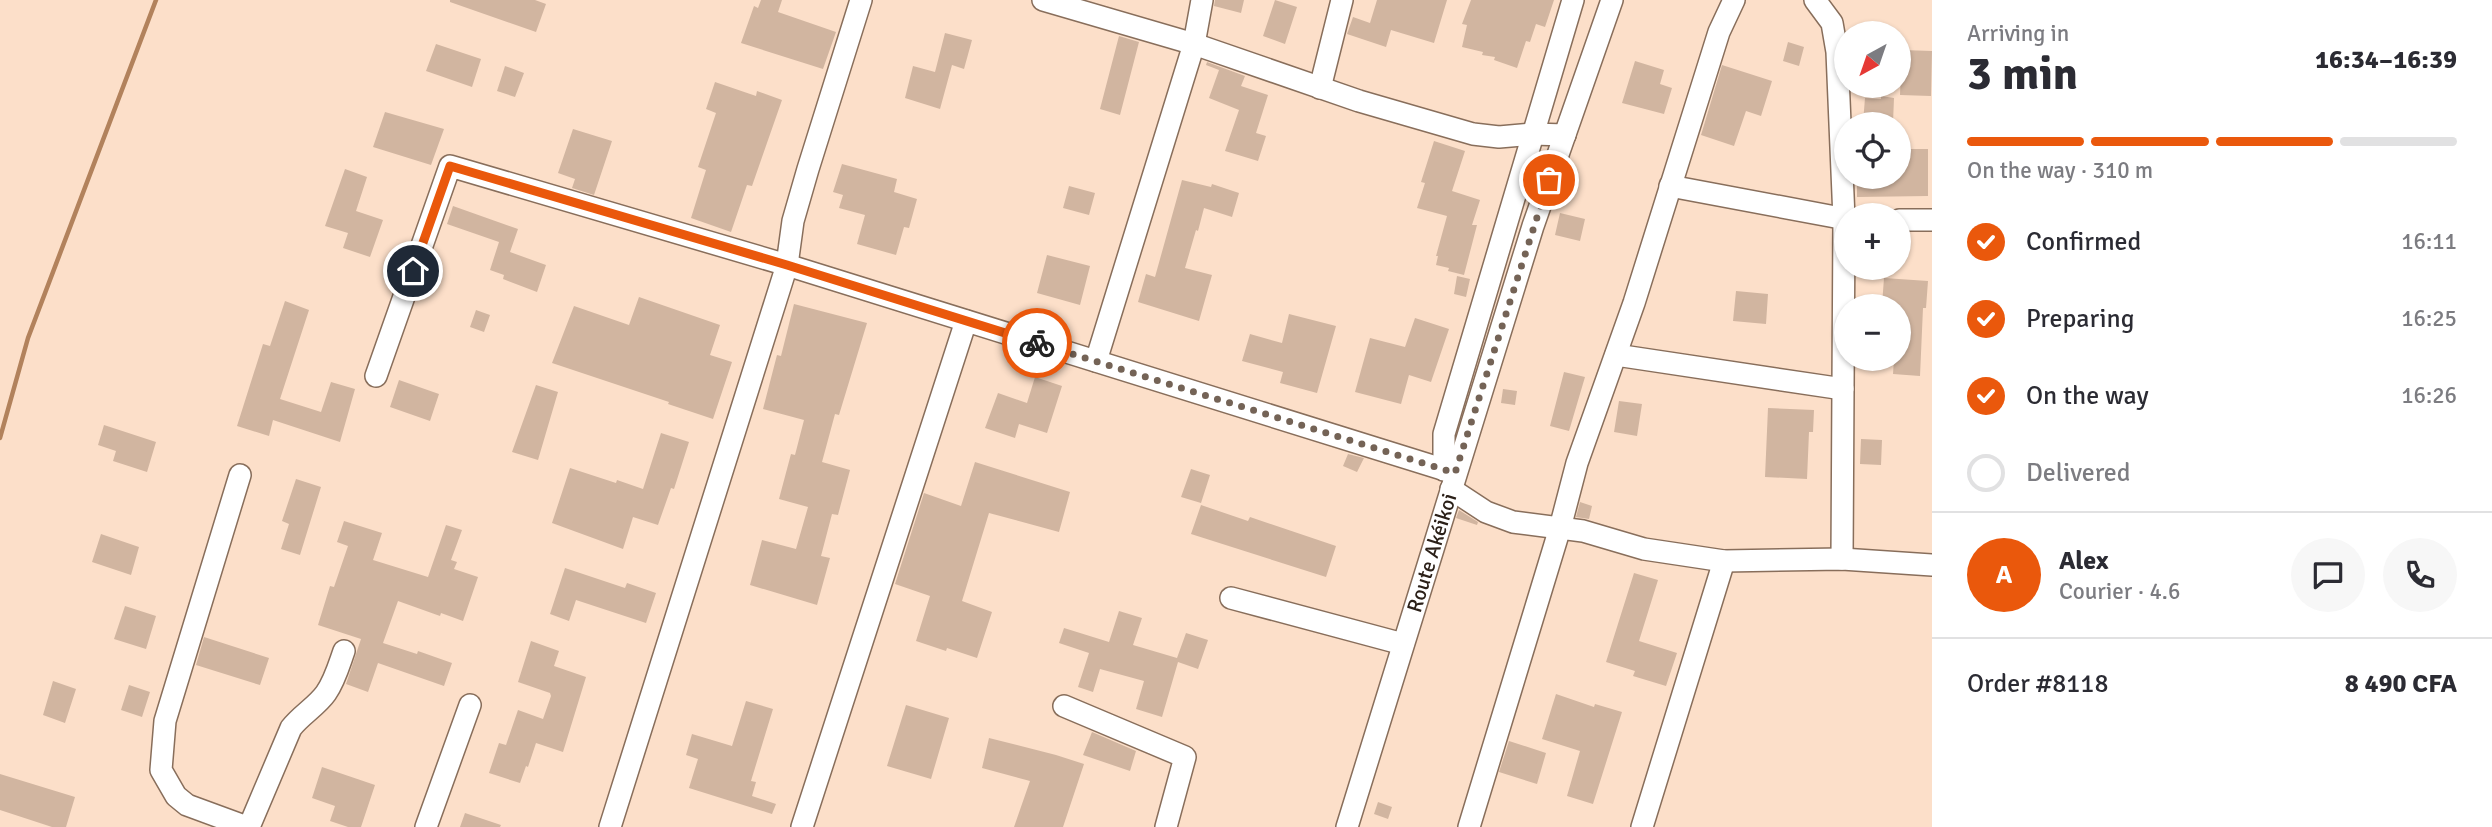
<!DOCTYPE html>
<html lang="en">
<head>
<meta charset="utf-8">
<style>
	:root { --surface:#fff; --page:#f7f7f7; --text:#2b2b33; --muted:#7c7c81; --line:#e1e1e2; --accent:#ea580c }
	body { margin:0; font-family:Signika,sans-serif; background:var(--page); color:var(--text); height:100vh; display:flex; flex-direction:column; font-size:26px; white-space:nowrap }
	* { box-sizing:border-box; margin:0 }
	p { font-size:23px; color:var(--muted) }
	.icon { flex:none; width:38px; height:38px; fill:none; stroke:currentColor; stroke-width:2; stroke-linecap:round; stroke-linejoin:round }
	.map { position:relative; flex:1; overflow:hidden }
	.details { display:flex; flex-direction:column; background:var(--surface); width:560px }
	.details>* { flex:none }
	.needle { width:46px; rotate:220deg }
	.tools { position:absolute; left:1834px; top:21px; display:grid; gap:14px }
	.tools a { display:grid; place-items:center; width:77px; height:77px; border-radius:50%; background:var(--surface); box-shadow:0 2px 5px #0004; font-size:35px }
	.pin { position:absolute; display:grid; place-items:center; width:60px; height:60px; color:#fff; margin:-30px; border:4px solid #fff; border-radius:50%; box-shadow:0 2px 7px #0007 }
	.courier { position:absolute; display:grid; place-items:center; width:70px; height:70px; margin:-35px; border:5px solid #ea580c; border-radius:50%; background:#fff; color:#222; box-shadow:0 2px 9px #0007 }
	.summary em { font-style:normal; font-weight:700 }
	.summary div { display:flex; flex-direction:column-reverse }
	.summary { display:flex; align-items:center; justify-content:space-between; height:119px; padding:0 35px }
	h1 { font-size:46px; font-weight:700; line-height:52px }
	.bar { display:grid; grid-template-columns:repeat(4,1fr); gap:10px 7px; align-content:center; height:84px; padding:0 35px }
	.bar i { height:9px; border-radius:5px; background:var(--line) }
	.bar .selected { background:var(--accent) }
	.bar p { grid-column:span 4 }
	.line { display:flex; align-items:center; gap:18px; padding:0 35px; border-top:2px solid var(--line) }
	.line div { flex:1 }
	.round { display:grid; place-items:center; flex:none; width:74px; height:74px; border-radius:37px; background:var(--page) }
	ol { padding:0 35px; list-style:none }
	li { display:flex; align-items:center; gap:21px; height:77px }
	li p { margin-inline-start:auto }
	li .icon { padding:7px; border-radius:50%; background:var(--accent); color:#fff; stroke-width:4 }
	li:last-child { color:var(--muted) }
	li i { width:38px; height:38px; border:4px solid var(--line); border-radius:50% }
	main { display:flex; flex:1; min-height:0 }
	.map>svg:first-child { display:block }
	.lines { fill:none; stroke-linecap:round; stroke-linejoin:round }
	.stream { stroke:#b2825c; stroke-width:4.5 }
	.building { fill:#d1b5a0 }
	.minor-casing { stroke:#886e5b; stroke-width:24 }
	.minor { stroke:#fff; stroke-width:21 }
	.done { stroke:#746356; stroke-width:7; stroke-dasharray:0 12.6 }
	.route { stroke:#ea580c; stroke-width:9 }
	.labels { text-anchor:middle; dominant-baseline:central; stroke-width:6; stroke-linejoin:round; paint-order:stroke }
	.street-label { font-size:21px; fill:#2b2018; stroke:#fff }
</style>
</head>
<body>
<main>
<div class="map">
<svg width="1932" height="827" viewBox="0 0 1932 827">
	<rect width="100%" height="100%" fill="#fcdfc9"/>
	<g class="lines">
		<path class="stream" d="M0,438L28,338L156,0"/>
	</g>
	<path class="building" d="M450,0H535L546,4L536,32L450,2Z
		M761,0H782L778,12L836,32L823,69L741,43L754,6L758,8Z
		M1215,0H1244L1241,13L1214,6Z
		M1275,0L1297,7L1285,44L1263,36Z
		M1377,0H1447L1434,43L1391,30L1386,47L1347,34L1353,17L1370,23Z
		M1471,0H1554L1545,27L1536,24L1530,42L1526,41L1517,68L1494,60L1495,57L1482,55L1483,52L1462,47L1467,25L1462,24Z
		M945,33L972,40L964,69L952,65L940,109L905,98L913,66L935,72Z
		M1119,36L1139,42L1120,115L1100,109Z
		M1788,42L1804,47L1799,66L1783,61Z
		M436,44L481,59L472,87L426,71Z
		M1902,50L1932,51L1931,96L1900,95Z
		M1635,61L1664,70L1660,84L1672,88L1664,114L1622,103Z
		M1207,62L1245,76L1241,86L1268,95L1256,133L1266,136L1258,161L1225,151L1239,110L1209,98L1219,70L1206,65Z
		M1722,65L1772,81L1761,116L1746,111L1734,146L1701,135Z
		M505,66L524,73L515,97L497,91Z
		M715,82L756,96L757,91L782,100L752,186L747,185L731,232L691,218L706,170L698,167L716,113L706,109Z
		M1881,96L1894,98L1893,123H1863L1865,98L1881,99Z
		M385,112L444,129L431,165L373,147Z
		M573,129L612,141L594,195L572,188L575,179L558,173Z
		M1434,141L1465,151L1452,191L1480,200L1472,225H1477L1464,275L1448,271L1449,268L1436,265L1438,256H1436L1447,216L1417,208L1425,183L1421,182Z
		M1899,149H1928V196L1857,197V183H1889V177H1899Z
		M842,164L897,179L894,192L917,199L909,228L904,227L896,255L857,244L865,215L839,208L843,195L833,192Z
		M345,169L367,177L356,211L383,220L370,257L343,248L348,233L325,226Z
		M1182,180L1211,187L1212,184L1239,193L1232,217L1204,208L1198,231L1196,230L1185,268L1212,275L1199,321L1138,302L1146,274L1155,277Z
		M1069,186L1095,193L1089,215L1063,208Z
		M453,206L518,229L510,252L546,265L537,292L503,279L504,275L490,270L499,242L447,224Z
		M1560,213L1585,219L1580,241L1555,235Z
		M1047,255L1090,266L1080,305L1037,293Z
		M1457,276L1470,279L1466,297L1454,294Z
		M1884,278L1928,281L1926,308H1923L1920,376L1893,374L1894,359H1899V306L1882,305Z
		M1736,291L1768,294L1766,324L1733,321Z
		M639,297L720,325L710,355L732,362L713,419L668,404L669,402L552,363L574,306L629,325Z
		M285,301L309,310L280,399L321,412L331,382L355,389L340,442L273,420L269,436L237,426L263,344L270,346Z
		M794,304L867,323L839,415L835,414L822,462L850,470L838,515L832,514L821,556L830,558L817,605L750,585L762,540L796,549L808,507L779,499L791,454L795,455L804,420L763,409L777,355L781,356Z
		M476,310L490,315L484,332L470,327Z
		M1289,314L1336,326L1317,393L1280,383L1283,372L1242,361L1250,334L1282,343Z
		M1415,318L1449,329L1431,382L1409,375L1401,404L1355,392L1370,338L1405,347Z
		M1564,372L1585,377L1569,431L1550,426Z
		M1035,377L1062,386L1047,433L1019,424L1015,438L985,428L998,393L1027,403Z
		M399,380L439,394L430,421L390,407Z
		M536,385L558,392L538,460L512,452Z
		M1503,389L1517,391L1515,405L1501,403Z
		M1619,401L1642,404L1637,436L1614,432Z
		M1768,408L1814,410L1813,432H1809L1807,479L1765,477Z
		M104,425L156,442L147,472L113,461L116,451L98,445Z
		M661,433L689,442L674,489L671,488L658,525L633,517L623,549L552,523L570,468L616,483L617,480L643,489Z
		M1861,439L1882,440L1881,465L1860,464Z
		M1348,454L1364,458L1357,472L1343,466Z
		M975,462L1070,492L1059,532L989,513L962,601L992,612L977,658L947,648L946,651L916,641L930,596L895,584L924,493L961,506Z
		M1191,469L1210,475L1201,503L1181,497Z
		M296,479L321,487L300,555L281,549L289,524L282,521Z
		M1580,502L1592,506L1589,519L1576,517Z
		M1201,505L1248,521L1250,517L1336,546L1326,577L1191,534Z
		M1459,510L1478,522L1477,525L1456,518Z
		M344,521L382,533L373,560L428,577L446,525L462,530L451,560L457,562L454,569L478,577L463,621L441,613L440,616L398,601L383,643L417,654L418,651L452,663L444,686L378,663L368,692L346,684L361,639L318,625L330,586L334,587L348,546L337,542Z
		M101,534L139,547L131,575L92,562Z
		M565,568L625,588L627,583L656,593L646,623L576,600L569,621L550,614Z
		M1634,573L1658,580L1639,641L1677,653L1666,686L1633,676L1635,671L1606,662Z
		M125,606L156,616L146,649L114,639Z
		M1119,611L1142,618L1133,645L1177,658L1186,633L1208,640L1198,669L1178,662L1162,717L1136,709L1144,681L1100,669L1093,692L1078,687L1089,653L1059,643L1064,628L1109,642Z
		M204,637L269,658L260,685L196,665Z
		M531,641L559,651L554,666L586,677L563,752L536,743L528,767L526,766L520,783L489,773L499,743L506,745L518,710L543,719L551,696L550,693L518,682Z
		M53,681L76,689L65,723L43,715Z
		M129,685L150,692L142,717L121,710Z
		M1556,694L1594,707L1595,704L1622,712L1593,804L1567,796L1580,751L1542,739Z
		M746,701L773,709L751,781L756,782L752,796L776,804L772,814L689,788L698,759L686,755L692,734L732,746Z
		M906,705L949,718L931,779L887,766Z
		M1092,732L1136,751L1130,771L1083,755Z
		M989,738L1056,755L1084,764L1063,827H1014L1030,781L982,768Z
		M1509,741L1546,753L1537,784L1499,772Z
		M322,767L375,785L361,827H348L330,821L335,806L312,798Z
		M0,774L75,797L66,827H52L0,810Z
		M1378,802L1392,807L1388,819L1374,814Z
		M465,813L501,825L500,827H460Z"/>
	<g class="lines">
		<defs>
			<g id="minor">
				<path d="M1043,0L1194,44L1359,101L1473,134L1499,137L1533,134L1565,135"/>
				<path d="M1815,0L1832,23L1837,52L1844,219L1842,559"/>
				<path d="M1320,88L1342,0"/>
				<path d="M1670,186L1846,219"/>
				<path d="M1899,220H1932"/>
				<path d="M1616,355L1843,389"/>
				<path d="M1096,361L1194,44L1202,0"/>
				<path d="M376,376L450,166L787,265L1455,473"/>
				<path d="M1444,470V434L1573,0"/>
				<path d="M240,475L165,721L161,770L176,796L187,805L247,827"/>
				<path d="M1451,489L1486,512L1513,522L1583,531L1644,549L1724,561L1842,559L1932,565"/>
				<path d="M1231,598L1403,644"/>
				<path d="M1064,706L1185,757L1166,827"/>
				<path d="M249,827L291,728C301,715 317,706 326,693C335,680 339,665 344,651"/>
				<path d="M426,827L470,705"/>
				<path d="M610,827L787,265L793,221L808,169L861,0"/>
				<path d="M802,827L966,321"/>
				<path id="s1" d="M1347,827L1533,226L1612,0"/>
				<path d="M1469,827L1560,528L1577,463L1634,303L1719,32L1734,0"/>
				<path d="M1642,827L1724,561"/>
			</g>
		</defs>
		<use href="#minor" class="minor-casing"/>
		<use href="#minor" class="minor"/>
	</g>
	<g class="lines">
		<path class="done" d="M1037,343L1455,473L1549,180"/>
		<path class="route" d="M413,271L450,166L787,265L1037,343"/>
	</g>
	<g class="labels">
		<g class="street-label">
			<text stroke="none"><textPath href="#s1" startOffset="287">Route Akéikoi</textPath></text>
		</g>
	</g>
</svg>
<div class="tools">
<a><svg class="needle" viewBox="-14 -14 28 28"><path d="M0-13l5 13h-10z" fill="#e53935"/><path d="M0 13l5-13h-10z" fill="#7c7c81"/></svg></a>
<a><svg class="icon" aria-label="locate" viewBox="0 0 24 24"><circle cx="12" cy="12" r="6"/><path d="M12 2v4M12 18v4M2 12h4M18 12h4"/></svg></a>
<a>+</a>
<a>−</a>
</div>
<div class="pin" style="left:1549px;top:180px;background:#ea580c"><svg class="icon" aria-label="bag" viewBox="0 0 24 24"><path d="M5 8h14l-1 12H6zM9 8a3 3 0 0 1 6 0"/></svg></div>
<div class="pin" style="left:413px;top:271px;background:#1f2937"><svg class="icon" aria-label="home" viewBox="0 0 24 24"><path d="M3 11l9-7 9 7M6 9v11h12V9"/></svg></div>
<div class="courier" style="left:1037px;top:343px"><svg class="icon" aria-label="bike" viewBox="0 0 24 24"><circle cx="6" cy="16" r="4"/><circle cx="18" cy="16" r="4"/><path d="M6 16l4-8h5l3 8M10 8l3 8H6M13 5h3"/></svg></div>
</div>
<section class="details">
<div class="summary"><div><h1>3 min</h1><p>Arriving in</p></div><em>16:34–16:39</em></div>
<div class="bar"><i class="selected"></i><i class="selected"></i><i class="selected"></i><i></i><p>On the way · 310 m</p></div>
<ol>
<li><svg class="icon" aria-label="check" viewBox="0 0 24 24"><path d="M5 12l5 5 9-10"/></svg>Confirmed<p>16:11</p></li>
<li><svg class="icon" aria-label="check" viewBox="0 0 24 24"><path d="M5 12l5 5 9-10"/></svg>Preparing<p>16:25</p></li>
<li><svg class="icon" aria-label="check" viewBox="0 0 24 24"><path d="M5 12l5 5 9-10"/></svg>On the way<p>16:26</p></li>
<li><i></i>Delivered</li>
</ol>
<div class="line" style="height:126px"><b class="round" style="background:var(--accent);color:#fff">A</b><div><b>Alex</b><p>Courier · 4.6</p></div><a class="round"><svg class="icon" aria-label="chat" viewBox="0 0 24 24"><path d="M4 5h16v11H9l-5 4z"/></svg></a><a class="round"><svg class="icon" aria-label="phone" viewBox="0 0 24 24"><path d="M5 4h4l2 5-3 2q2 4 5 5l2-3 5 2v4C11 20 4 13 5 4z"/></svg></a></div>
<div class="line" style="height:91px"><div>Order #8118</div><b>8 490 CFA</b></div>
</section>
</main>
</body>
</html>
